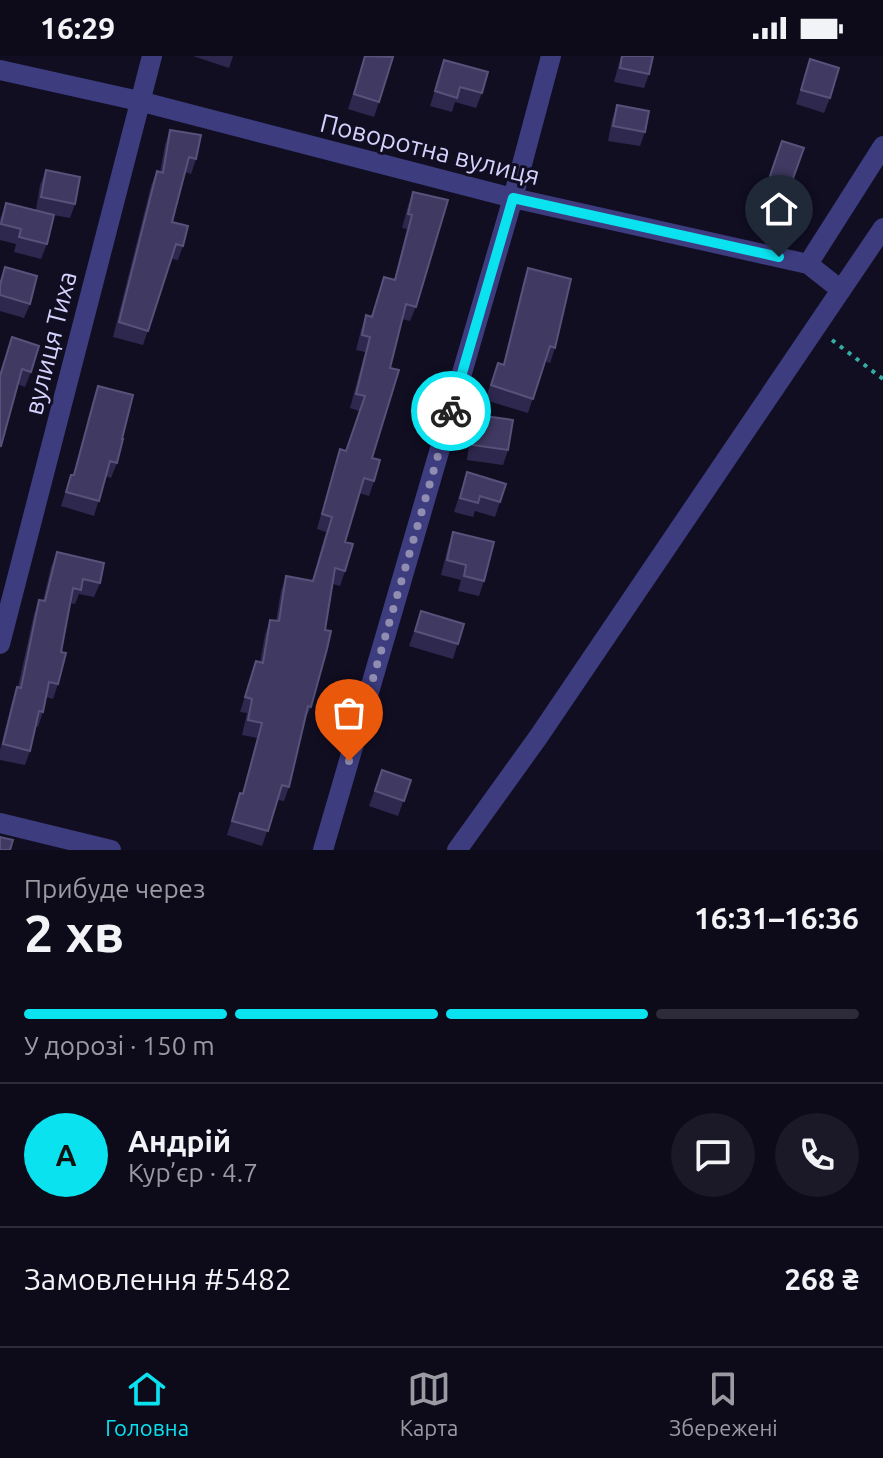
<!DOCTYPE html>
<html lang="uk">
<head>
<meta charset="utf-8">
<style>
	:root { --surface:#0d0a1a; --page:#1b1827; --text:#f1f3f6; --muted:#9a9aa2; --line:#2d2b39; --accent:#0be2f0 }
	body { margin:0; font-family:Ubuntu,sans-serif; background:var(--page); color:var(--text); height:100vh; display:flex; flex-direction:column; font-size:30px; white-space:nowrap }
	* { box-sizing:border-box; margin:0 }
	p { font-size:26px; color:var(--muted) }
	.icon { flex:none; width:44px; height:44px; fill:none; stroke:currentColor; stroke-width:2; stroke-linecap:round; stroke-linejoin:round }
	.map { position:relative; height:794px; overflow:hidden }
	.side { display:flex; flex-direction:column; background:var(--surface); flex:1 }
	.side>* { flex:none }
	.pin { position:absolute; display:grid; place-items:center; width:68px; height:68px; color:#fff; margin:-82px -34px; border-radius:50% 50% 50% 0; rotate:-45deg; box-shadow:0 0 8px #0007 }
	.pin .icon { rotate:45deg }
	.courier { position:absolute; display:grid; place-items:center; width:80px; height:80px; margin:-40px; border:6px solid #0be2f0; border-radius:50%; background:#fff; color:#222; box-shadow:0 2px 10px #0007 }
	.overview em { font-style:normal; font-weight:600 }
	.overview div { display:flex; flex-direction:column-reverse }
	.overview { display:flex; align-items:center; justify-content:space-between; height:136px; padding:0 24px }
	h1 { font-size:52px; font-weight:600; line-height:60px }
	.bar { display:grid; grid-template-columns:repeat(4,1fr); gap:12px 8px; align-content:center; height:96px; padding:0 24px }
	.bar i { height:10px; border-radius:6px; background:var(--line) }
	.bar .active { background:var(--accent) }
	.bar p { grid-column:span 4 }
	.line { display:flex; align-items:center; gap:20px; padding:0 24px; border-top:2px solid var(--line) }
	.line div { flex:1 }
	.round { display:grid; place-items:center; flex:none; width:84px; height:84px; border-radius:42px; background:var(--page) }
	.status { display:flex; justify-content:space-between; align-items:center; height:56px; padding:0 40px; background:var(--surface); direction:ltr }
	.status svg { height:22px; fill:currentColor }
	.dock { display:flex; justify-content:space-around; align-items:center; height:112px; border-top:2px solid var(--line); background:var(--surface); font-size:22px; color:var(--muted) }
	.dock a { display:grid; justify-items:center; gap:4px }
	.dock .active { color:var(--accent) }
	.map>svg:first-child { display:block }
	.lines { fill:none; stroke-linecap:round; stroke-linejoin:round }
	.path { stroke:#34aea2; stroke-width:4; stroke-dasharray:4 6; stroke-linecap:butt }
	.minor { stroke:#3c3c7f; stroke-width:20 }
	.tertiary { stroke:#3c3c7f; stroke-width:20 }
	.wall { fill:#2e284f }
	.building { fill:#403a62; stroke:#57527a; stroke-width:2 }
	.done { stroke:#908db0; stroke-width:8; stroke-dasharray:0 14.4 }
	.route { stroke:#0be2f0; stroke-width:10 }
	.labels { text-anchor:middle; dominant-baseline:central; stroke-width:6; stroke-linejoin:round; paint-order:stroke }
	.street-label { font-size:26px; fill:#d4d1fd; stroke:#110e22 }
</style>
</head>
<body>
<div class="status"><b>16:29</b><svg viewBox="0 0 49 12"><path d="M0 12V9h3v3zM5 12V6h3v6zM10 12V3h3v9zM15 12V0h3v12zM26 1h20v11H26zM47 4h2v5h-2z"/></svg></div>
<div class="map">
<svg width="883" height="794" viewBox="0 0 883 794">
	<rect width="100%" height="100%" fill="#110e22"/>
	<g class="lines">
		<path class="path" d="M832,284L883,323"/>
		<path class="minor" d="M0,14L139,45L513,142L808,208L841,234
			M808,208L883,90
			M0,588L152,0
			M0,767L111,794
			M323,794L513,142L551,0"/>
		<path class="tertiary" d="M457,794L539,680L883,172"/>
	</g>
	<path class="wall" d="M193,0H233L229,12Z
		M365,0L379,46L374,61L348,53Z
		M621,0H653L649,18L644,32L614,26Z
		M810,3L830,42L824,57L796,48Z
		M444,4L482,37L476,52L455,46L452,56L430,50Z
		M617,49L645,76L640,90L608,85L612,64Z
		M170,74L196,103L191,118L185,116L172,166L183,190L178,204L172,203L143,289L113,281L151,130L157,115L160,116L165,89Z
		M782,85L804,92L786,142L764,135Z
		M46,114L75,148L70,162L53,159L47,188L41,203L14,196L16,188L0,184V163L6,147L36,154L40,129Z
		M413,136L416,251L410,265L402,263L390,312L372,402L374,425L369,440L359,437L345,486V515L340,530L333,528L311,651L304,665L289,731L284,745L278,744L262,790L227,779L240,737L242,738L257,682L242,679L247,657L240,656L256,605L260,606L265,579L270,564L276,565L281,535L286,520L312,525L326,476L317,473L335,408L340,393L346,395L359,355L350,352L365,296L356,294L361,274L366,259L371,260L384,221L394,224L407,173L402,172L408,150Z
		M5,211L30,248L24,262L0,255V225Z
		M528,212L555,292L550,307L545,305L528,357L485,344L498,307L503,308L523,227Z
		M12,281L31,316L25,331L18,328L0,393V318Z
		M98,330L122,383L117,407L111,422L106,420L94,460L61,450L71,419H73L93,344Z
		M477,359L508,394L503,409L467,404L471,374Z
		M467,416L500,446L495,461L475,455L473,461L454,456Z
		M453,476L484,525L479,540L458,535L461,524L441,519L448,491Z
		M57,496L100,527L94,541L79,538L75,548L70,547L61,596L58,628L53,643L46,641L43,656L38,671L36,670L30,695L25,709L0,704V694L12,646L17,631H18L34,558L39,544L43,545L51,511Z
		M421,555L464,568L453,603L409,590Z
		M382,714L411,724L398,760L369,750Z"/>
	<path class="building" d="M365,0L393,1L379,46L354,38Z
		M622,0H653L649,18L620,12Z
		M810,3L839,12L830,42L801,34Z
		M444,4L488,16L482,37L460,31L457,42L435,35Z
		M617,49L649,55L645,76L613,70Z
		M170,74L201,79L196,103L189,101L172,166L188,170L183,190L176,188L148,275L119,266L157,115L163,117Z
		M782,85L804,92L791,128L770,120Z
		M46,114L80,121L75,148L41,141Z
		M413,136L448,144L416,251L406,248L390,312L399,314L372,402L380,404L374,425L364,422L345,486L353,488L345,515L335,512L325,574L331,575L327,593L311,651L308,650L289,731L282,729L268,775L232,765L240,737L243,738L262,667L248,664L252,643L245,641L256,605L263,607L270,564L279,565L286,520L313,525L332,461L322,458L340,393L346,395L365,340L356,338L370,281L362,279L366,259L372,261L384,221L395,224L412,159L408,158Z
		M6,147L54,159L47,188L19,181L21,173L1,168Z
		M5,211L37,220L30,248L0,239V229Z
		M528,212L571,223L555,292L550,290L533,343L491,329L498,307L504,309Z
		M12,281L39,290L31,316L22,313L1,390H0V320Z
		M98,330L133,339L122,383H123L117,407L110,405L99,445L66,436L71,419H74Z
		M477,359L513,364L508,394L472,389Z
		M467,416L506,428L500,446L480,440L478,447L460,442Z
		M453,476L494,486L484,525L464,520L466,509L447,504Z
		M57,496L104,507L100,527L83,523L81,534L73,532L61,596L66,597L58,628L49,626L43,656L39,655L30,695L3,688L17,631L21,632L39,544L45,545Z
		M421,555L464,568L458,588L415,575Z
		M382,714L411,724L404,745L375,735Z
		M0,781L13,784L10,794H0Z"/>
	<g class="lines">
		<path class="done" d="M349,705L451,355"/>
		<path class="route" d="M451,355L513,142L779,201"/>
	</g>
	<g class="labels">
		<g class="street-label">
			<text transform="translate(430 93) rotate(14)">Поворотна вулиця</text>
			<text transform="translate(50 287) rotate(-76)">вулиця Тиха</text>
		</g>
	</g>
</svg>
<div class="pin" style="left:349px;top:705px;background:#ea580c"><svg class="icon" aria-label="bag" viewBox="0 0 24 24"><path d="M5 8h14l-1 12H6zM9 8a3 3 0 0 1 6 0"/></svg></div>
<div class="pin" style="left:779px;top:201px;background:#1f2937"><svg class="icon" aria-label="home" viewBox="0 0 24 24"><path d="M3 11l9-7 9 7M6 9v11h12V9"/></svg></div>
<div class="courier" style="left:451px;top:355px"><svg class="icon" aria-label="bike" viewBox="0 0 24 24"><circle cx="6" cy="16" r="4"/><circle cx="18" cy="16" r="4"/><path d="M6 16l4-8h5l3 8M10 8l3 8H6M13 5h3"/></svg></div>
</div>
<section class="side">
<div class="overview"><div><h1>2 хв</h1><p>Прибуде через</p></div><em>16:31–16:36</em></div>
<div class="bar"><i class="active"></i><i class="active"></i><i class="active"></i><i></i><p>У дорозі · 150 m</p></div>
<div class="line" style="height:144px"><b class="round" style="background:var(--accent);color:#111">А</b><div><b>Андрій</b><p>Кур’єр · 4.7</p></div><a class="round"><svg class="icon" aria-label="chat" viewBox="0 0 24 24"><path d="M4 5h16v11H9l-5 4z"/></svg></a><a class="round"><svg class="icon" aria-label="phone" viewBox="0 0 24 24"><path d="M5 4h4l2 5-3 2q2 4 5 5l2-3 5 2v4C11 20 4 13 5 4z"/></svg></a></div>
<div class="line" style="height:104px"><div>Замовлення #5482</div><b>268 ₴</b></div>
</section>
<nav class="dock">
<a class="active"><svg class="icon" aria-label="home" viewBox="0 0 24 24"><path d="M3 11l9-7 9 7M6 9v11h12V9"/></svg>Головна</a>
<a><svg class="icon" aria-label="map" viewBox="0 0 24 24"><path d="M3 6l6-2 6 2 6-2v14l-6 2-6-2-6 2zM9 4v14M15 6v14"/></svg>Карта</a>
<a><svg class="icon" aria-label="saved" viewBox="0 0 24 24"><path d="M7 4h10v16l-5-4-5 4z"/></svg>Збережені</a>
</nav>
</body>
</html>
